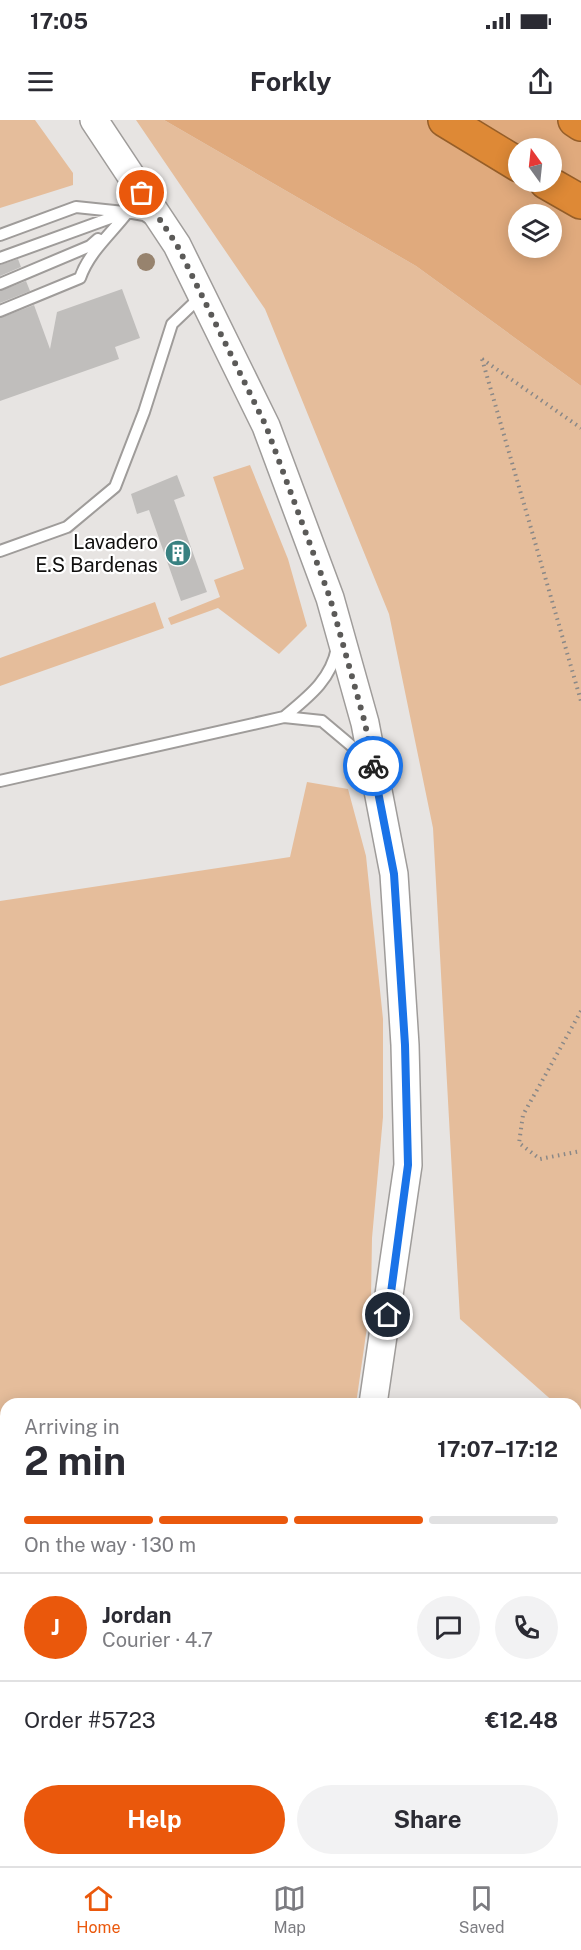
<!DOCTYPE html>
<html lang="en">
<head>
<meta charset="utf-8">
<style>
	:root { --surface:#fff; --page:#f2f2f3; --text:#2b2b33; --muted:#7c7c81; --line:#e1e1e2; --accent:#ea580c }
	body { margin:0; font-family:"Public Sans",sans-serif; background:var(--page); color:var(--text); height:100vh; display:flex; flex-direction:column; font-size:22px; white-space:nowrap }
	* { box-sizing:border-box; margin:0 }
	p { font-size:20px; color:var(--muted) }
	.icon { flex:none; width:33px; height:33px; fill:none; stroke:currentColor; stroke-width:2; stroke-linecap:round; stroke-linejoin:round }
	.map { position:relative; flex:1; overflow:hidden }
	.side { position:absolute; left:0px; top:1278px; width:582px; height:468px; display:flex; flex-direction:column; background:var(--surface); border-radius:18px 18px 0 0; box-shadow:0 3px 15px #0003 }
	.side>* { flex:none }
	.needle { width:39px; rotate:345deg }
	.fabs { position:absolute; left:508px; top:18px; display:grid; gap:12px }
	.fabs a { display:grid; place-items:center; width:54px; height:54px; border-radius:50%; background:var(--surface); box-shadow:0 3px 15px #0003; font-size:30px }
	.pin { position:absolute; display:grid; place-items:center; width:51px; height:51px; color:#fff; margin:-26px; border:3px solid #fff; border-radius:50%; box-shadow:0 2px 6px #0007 }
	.courier { position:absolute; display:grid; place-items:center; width:60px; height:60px; margin:-30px; border:4px solid #1a73e8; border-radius:50%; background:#fff; color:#222; box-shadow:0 2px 8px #0007 }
	.headline em { font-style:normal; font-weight:700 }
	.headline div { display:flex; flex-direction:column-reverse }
	.headline { display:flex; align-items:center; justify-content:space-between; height:102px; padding:0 24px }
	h1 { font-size:39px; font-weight:700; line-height:45px }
	.bar { display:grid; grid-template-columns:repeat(4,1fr); gap:9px 6px; align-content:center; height:72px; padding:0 24px }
	.bar i { height:8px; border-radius:4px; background:var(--line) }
	.bar .on { background:var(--accent) }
	.bar p { grid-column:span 4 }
	.line { display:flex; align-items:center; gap:15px; padding:0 24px; border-top:2px solid var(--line) }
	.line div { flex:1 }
	.round { display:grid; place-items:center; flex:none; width:63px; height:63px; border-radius:32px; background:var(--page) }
	.button { display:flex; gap:12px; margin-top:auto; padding:12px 24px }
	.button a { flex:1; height:69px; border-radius:36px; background:var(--accent); color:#fff; font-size:24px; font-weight:700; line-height:69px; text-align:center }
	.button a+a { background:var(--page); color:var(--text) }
	.status { display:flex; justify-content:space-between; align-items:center; height:42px; padding:0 30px; background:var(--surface); direction:ltr }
	.status svg { height:16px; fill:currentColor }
	header { display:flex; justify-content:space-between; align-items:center; height:78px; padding:0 24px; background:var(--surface); font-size:27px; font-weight:700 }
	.dock { display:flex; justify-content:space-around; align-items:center; height:84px; border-top:2px solid var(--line); background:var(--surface); font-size:16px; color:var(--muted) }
	.dock a { display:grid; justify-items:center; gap:3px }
	.dock .on { color:var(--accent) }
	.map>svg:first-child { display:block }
	.green { fill:#e5bd9b }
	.forest { fill:#e0aa7d; fill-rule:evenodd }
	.building { fill:#c0bebc }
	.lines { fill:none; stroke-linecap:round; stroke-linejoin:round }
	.service-casing { stroke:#9f9c9a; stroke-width:14 }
	.tertiary-casing { stroke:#9f9c9a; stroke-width:30 }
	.motorway-casing { stroke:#965e28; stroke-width:36 }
	.path { stroke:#8a8887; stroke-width:4; stroke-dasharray:1.5 4.5; stroke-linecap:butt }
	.service { stroke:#fff; stroke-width:10 }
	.tertiary { stroke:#fff; stroke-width:27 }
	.motorway { stroke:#de8936; stroke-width:33 }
	.tree { fill:#97836e }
	.done { stroke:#5b5a58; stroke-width:6; stroke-dasharray:0 10.8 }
	.route { stroke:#1a73e8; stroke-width:8 }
	.labels { text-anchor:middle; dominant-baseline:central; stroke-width:4.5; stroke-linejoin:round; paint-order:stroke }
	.poi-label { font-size:20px; fill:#100f0e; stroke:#fff; text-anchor:end }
</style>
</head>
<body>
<div class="status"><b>17:05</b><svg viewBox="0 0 49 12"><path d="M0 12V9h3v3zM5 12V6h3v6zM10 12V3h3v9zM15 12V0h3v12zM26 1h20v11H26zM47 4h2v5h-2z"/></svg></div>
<header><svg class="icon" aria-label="menu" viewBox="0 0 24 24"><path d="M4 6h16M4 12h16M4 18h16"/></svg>Forkly<svg class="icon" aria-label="share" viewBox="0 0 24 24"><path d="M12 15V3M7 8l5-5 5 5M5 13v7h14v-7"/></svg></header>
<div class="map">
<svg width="581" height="1746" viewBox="0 0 581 1746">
	<rect width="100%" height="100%" fill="#e7e4e2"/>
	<path class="green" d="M0,0H35L73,53V65L0,88Z
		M136,0H164L416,146L581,266V1306L576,1302V1284H556L460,1199L433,708L389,494L265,189Z
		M250,345L288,439L307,506L279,534L218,488L171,505L168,498L220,477L214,460L244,449L213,357Z
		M155,482L164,508L0,566V538Z
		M307,662L348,669L366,736L383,899V997L372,1118L371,1179L356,1284H6V1406H0V781L290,737Z"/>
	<path class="forest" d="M164,0H581V266L416,146ZM519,28H552V62H519ZM519,94H552V128H519Z"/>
	<path class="building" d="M18,139L21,147L0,156V145Z
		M26,161L30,171L0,183V171Z
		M122,169L140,218L115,227L119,239L0,281V198L34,185L50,229L57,192Z
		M177,355L185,376L174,380L207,472L181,481L149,390L137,394L131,374Z"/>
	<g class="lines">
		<defs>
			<path id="service" d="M0,115L76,87L124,92
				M0,138L127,92L144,95L152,100
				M0,164L90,126L98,119
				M0,191L80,158C89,132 110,115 127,93
				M0,431L67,407L115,367L144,292L172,204L194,183L197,173
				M284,597C308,577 331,560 337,528
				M0,661L284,597L322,601L366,638"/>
			<path id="tertiary" d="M94,0L177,125L266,306L330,478L365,603L394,754L405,925L408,1045L373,1284
				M0,1426H6
				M576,1519L581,1520
				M235,1746L240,1740"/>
			<path id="motorway" d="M445,0L519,45
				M575,0L581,4
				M546,62L581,82"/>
		</defs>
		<use href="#service" class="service-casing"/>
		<use href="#tertiary" class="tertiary-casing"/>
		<use href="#motorway" class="motorway-casing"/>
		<path class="path" d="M482,239L581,581
			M482,239L581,308
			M581,891L523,995L519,1023L540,1039L581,1031"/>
		<use href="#service" class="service"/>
		<use href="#tertiary" class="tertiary"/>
		<use href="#motorway" class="motorway"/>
	</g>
	<circle class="tree" cx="146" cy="142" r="9"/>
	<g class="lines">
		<path class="done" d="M142,73L177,125L266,306L330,478L365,603L373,646"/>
		<path class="route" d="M373,646L394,754L405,925L408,1045L388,1195"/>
	</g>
	<defs>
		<symbol id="building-disc" viewBox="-11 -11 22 22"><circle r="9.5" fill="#388181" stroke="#fff"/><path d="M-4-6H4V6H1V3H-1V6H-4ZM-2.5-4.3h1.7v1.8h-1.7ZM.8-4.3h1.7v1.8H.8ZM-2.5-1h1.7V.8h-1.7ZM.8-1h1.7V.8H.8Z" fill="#fff"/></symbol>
	</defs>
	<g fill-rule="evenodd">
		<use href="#building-disc" x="163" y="418" width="30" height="30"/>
	</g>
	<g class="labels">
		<g class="poi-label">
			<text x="158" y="422">Lavadero<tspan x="158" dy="23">E.S Bardenas</tspan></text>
		</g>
	</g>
</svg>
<div class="fabs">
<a><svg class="needle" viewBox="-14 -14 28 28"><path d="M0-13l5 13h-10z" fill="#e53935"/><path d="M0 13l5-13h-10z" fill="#7c7c81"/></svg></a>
<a><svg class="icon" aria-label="layers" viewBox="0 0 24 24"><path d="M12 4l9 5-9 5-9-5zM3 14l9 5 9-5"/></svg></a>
</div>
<div class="pin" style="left:142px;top:73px;background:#ea580c"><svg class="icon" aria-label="bag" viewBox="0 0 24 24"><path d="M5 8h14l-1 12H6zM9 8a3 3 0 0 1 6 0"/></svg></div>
<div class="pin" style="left:388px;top:1195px;background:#1f2937"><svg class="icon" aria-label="home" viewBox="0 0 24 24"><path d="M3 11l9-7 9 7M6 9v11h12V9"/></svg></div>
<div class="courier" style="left:373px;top:646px"><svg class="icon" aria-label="bike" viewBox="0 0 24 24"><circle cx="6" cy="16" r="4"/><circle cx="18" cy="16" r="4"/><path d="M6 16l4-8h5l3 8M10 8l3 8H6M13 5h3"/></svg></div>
<section class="side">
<div class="headline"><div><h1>2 min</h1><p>Arriving in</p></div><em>17:07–17:12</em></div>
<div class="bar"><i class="on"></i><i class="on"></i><i class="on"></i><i></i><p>On the way · 130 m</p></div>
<div class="line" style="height:108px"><b class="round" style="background:var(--accent);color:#fff">J</b><div><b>Jordan</b><p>Courier · 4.7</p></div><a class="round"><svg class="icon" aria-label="chat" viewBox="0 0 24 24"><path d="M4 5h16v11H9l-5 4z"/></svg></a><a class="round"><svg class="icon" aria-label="phone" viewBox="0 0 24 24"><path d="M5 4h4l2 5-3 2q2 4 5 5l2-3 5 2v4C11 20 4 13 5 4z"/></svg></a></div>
<div class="line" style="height:78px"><div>Order #5723</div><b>€12.48</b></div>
<div class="button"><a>Help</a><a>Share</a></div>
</section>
</div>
<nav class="dock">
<a class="on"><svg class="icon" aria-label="home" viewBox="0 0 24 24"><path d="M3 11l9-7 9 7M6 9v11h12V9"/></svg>Home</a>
<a><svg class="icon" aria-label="map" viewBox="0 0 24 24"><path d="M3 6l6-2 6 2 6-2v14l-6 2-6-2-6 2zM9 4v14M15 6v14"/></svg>Map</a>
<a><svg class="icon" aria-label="saved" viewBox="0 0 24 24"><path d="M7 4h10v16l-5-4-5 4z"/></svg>Saved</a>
</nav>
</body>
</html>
